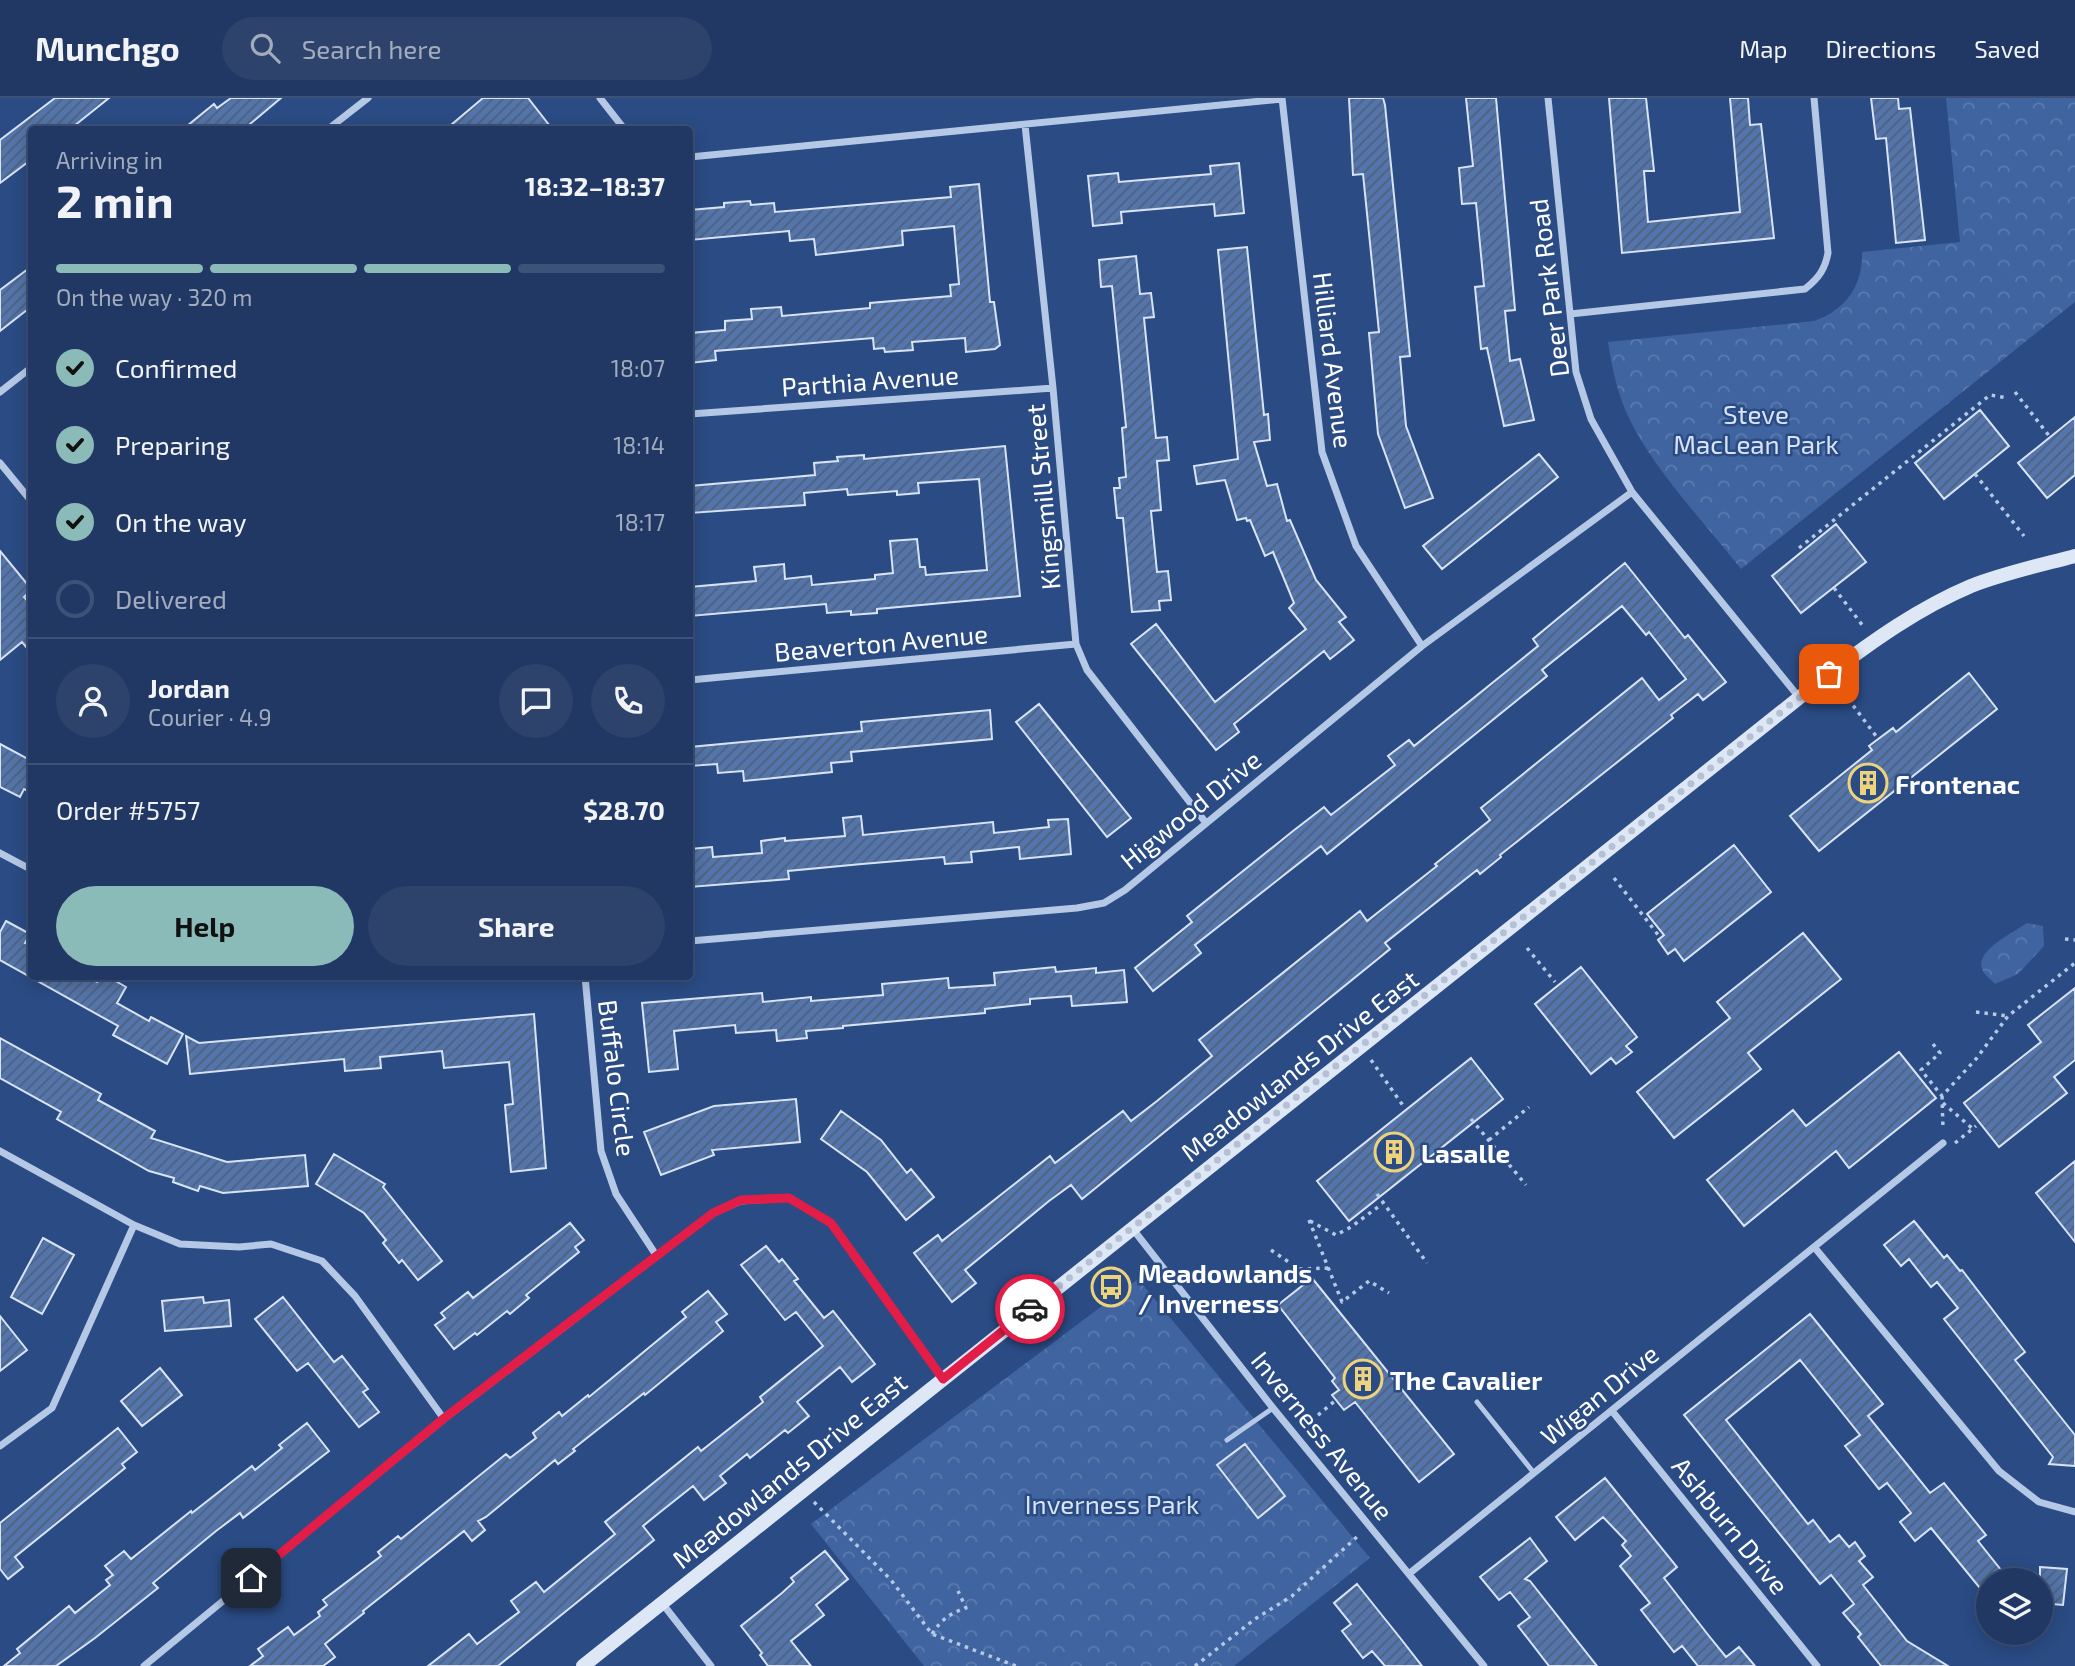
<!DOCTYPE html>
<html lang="en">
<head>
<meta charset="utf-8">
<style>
	:root { --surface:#203863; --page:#2d436c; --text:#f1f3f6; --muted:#a2acbe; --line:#3d5278; --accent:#8bbbb9 }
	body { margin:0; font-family:"Exo 2",sans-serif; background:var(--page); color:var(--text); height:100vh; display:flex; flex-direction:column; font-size:26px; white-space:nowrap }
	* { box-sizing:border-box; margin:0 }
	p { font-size:23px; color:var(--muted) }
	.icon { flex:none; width:38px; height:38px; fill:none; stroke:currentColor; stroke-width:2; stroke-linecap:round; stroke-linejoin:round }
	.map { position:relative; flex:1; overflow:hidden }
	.drawer { position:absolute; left:28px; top:28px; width:665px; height:854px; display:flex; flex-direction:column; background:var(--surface); border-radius:7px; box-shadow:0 4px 18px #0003,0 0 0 2px var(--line) }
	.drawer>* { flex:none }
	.fabs { position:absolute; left:1976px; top:1470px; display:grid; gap:14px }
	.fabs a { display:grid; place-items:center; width:77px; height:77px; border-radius:50%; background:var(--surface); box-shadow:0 4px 18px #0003,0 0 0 2px var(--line); font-size:35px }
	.pin { position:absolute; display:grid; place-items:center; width:60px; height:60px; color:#fff; margin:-30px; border-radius:14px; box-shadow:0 4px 10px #0006 }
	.courier { position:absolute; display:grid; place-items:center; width:70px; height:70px; margin:-35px; border:5px solid #e11d48; border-radius:50%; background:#fff; color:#222; box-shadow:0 2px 9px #0007 }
	.summary em { font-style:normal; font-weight:700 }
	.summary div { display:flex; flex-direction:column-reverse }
	.summary { display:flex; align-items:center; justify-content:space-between; height:119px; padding:0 28px }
	h1 { font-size:46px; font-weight:700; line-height:52px }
	.bar { display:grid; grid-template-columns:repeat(4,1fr); gap:10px 7px; align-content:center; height:84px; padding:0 28px }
	.bar i { height:9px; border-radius:5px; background:var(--line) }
	.bar .selected { background:var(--accent) }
	.bar p { grid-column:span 4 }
	.line { display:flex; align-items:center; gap:18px; padding:0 28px; border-top:2px solid var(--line) }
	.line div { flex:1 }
	.round { display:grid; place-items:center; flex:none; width:74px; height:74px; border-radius:37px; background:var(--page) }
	ol { padding:0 28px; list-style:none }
	li { display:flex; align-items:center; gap:21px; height:77px }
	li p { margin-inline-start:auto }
	li .icon { padding:7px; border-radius:50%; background:var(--accent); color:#111; stroke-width:4 }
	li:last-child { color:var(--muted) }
	li i { width:38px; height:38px; border:4px solid var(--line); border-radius:50% }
	.cta { display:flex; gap:14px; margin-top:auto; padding:14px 28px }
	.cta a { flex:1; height:80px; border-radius:42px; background:var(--accent); color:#111; font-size:28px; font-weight:700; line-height:80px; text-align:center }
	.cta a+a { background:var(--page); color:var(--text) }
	header { display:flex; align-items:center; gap:42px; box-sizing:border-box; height:98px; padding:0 35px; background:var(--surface); border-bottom:2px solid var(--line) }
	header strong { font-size:33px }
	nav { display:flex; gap:38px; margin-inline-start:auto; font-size:24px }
	.search { width:490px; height:63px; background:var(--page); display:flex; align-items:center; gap:18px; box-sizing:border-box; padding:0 24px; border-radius:38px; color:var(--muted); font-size:26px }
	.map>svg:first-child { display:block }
	.park { fill:url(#park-crowns) }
	.building { fill:url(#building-hatch); stroke:#d8e3f5; stroke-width:2 }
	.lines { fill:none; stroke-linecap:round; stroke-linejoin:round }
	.path { stroke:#b5c8e6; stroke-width:3.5; stroke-dasharray:3.5 5; stroke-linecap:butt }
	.lane { stroke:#b5c8e6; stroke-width:5 }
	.street { stroke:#b5c8e6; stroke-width:7 }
	.secondary { stroke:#dee7f6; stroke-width:14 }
	.done { stroke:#b4c0d4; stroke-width:7; stroke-dasharray:0 12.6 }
	.route { stroke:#e11d48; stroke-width:9 }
	.labels { text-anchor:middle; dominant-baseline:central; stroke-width:5; stroke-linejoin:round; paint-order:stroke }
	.street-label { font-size:26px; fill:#fff; stroke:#2a4b84 }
	.park-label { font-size:26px; fill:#d8e3f5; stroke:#2a4b84 }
	.poi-label { font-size:26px; font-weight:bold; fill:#fff; stroke:#2a4b84; text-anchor:start }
</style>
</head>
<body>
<header>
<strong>Munchgo</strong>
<div class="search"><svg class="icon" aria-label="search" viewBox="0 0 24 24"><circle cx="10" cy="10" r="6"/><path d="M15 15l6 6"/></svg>Search here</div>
<nav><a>Map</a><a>Directions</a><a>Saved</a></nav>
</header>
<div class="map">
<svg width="2075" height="1568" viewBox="0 0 2075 1568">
	<defs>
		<pattern id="park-crowns" width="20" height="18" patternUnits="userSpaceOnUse" patternTransform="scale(1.75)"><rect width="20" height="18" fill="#3f64a0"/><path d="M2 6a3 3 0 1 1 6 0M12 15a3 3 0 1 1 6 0" fill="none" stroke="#5c7bae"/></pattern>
		<pattern id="building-hatch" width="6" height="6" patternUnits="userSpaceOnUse" patternTransform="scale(1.75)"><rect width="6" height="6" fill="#5375ab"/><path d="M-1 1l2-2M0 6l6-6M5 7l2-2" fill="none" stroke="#50607c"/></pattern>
	</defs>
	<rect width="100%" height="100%" fill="#2a4b84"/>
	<path class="park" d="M1946,0H2075V204L1741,471C1705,425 1652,370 1628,318C1617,294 1612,270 1608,244L1814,223C1846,212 1863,187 1862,154L1960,144Z
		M2027,825L2043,828L2044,848L2018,876L1995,886C1992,882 1985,878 1983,873C1972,853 2015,834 2027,825Z
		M1138,1181L1370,1460L1234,1568H924L811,1426Z"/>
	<path class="building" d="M55,0H109L69,32H32V61L0,85V42Z
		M231,0H281L243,32H182L214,6L217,10Z
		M483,0H528L553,32H445Z
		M1349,0H1383L1385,7L1410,258L1400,259L1406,328L1433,400L1405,410L1378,336L1369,235L1379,234L1363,76L1353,77Z
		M1466,0H1496L1515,212L1505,213L1510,263L1520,261L1534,322L1504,328L1487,250L1481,251L1475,189L1484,188L1476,105L1462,106L1459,70L1473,68Z
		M1609,0H1646L1654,73H1644L1648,124L1740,114L1730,0H1748L1750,27L1761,26L1774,140L1622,155Z
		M1871,0H1898L1899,11L1910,10L1925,142L1896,145L1886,40L1876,41Z
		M1239,65L1244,115L1215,118L1214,106L1121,114L1122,125L1093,128L1088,78L1118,75L1119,84L1211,76L1210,68Z
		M979,86L990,204H994L1000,247L995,251L966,254L965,240L912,244L913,252L885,254L884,250L874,251L873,240L715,253L716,262L690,265V235L725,232V223L752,221L751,211L781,209L782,218L870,210V205L951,198L950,187L959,186L954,128L902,133L903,147L816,157L814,141L790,143L789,133L690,142V112L724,109V105L750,103L751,107L774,105L775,114L951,99L950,89Z
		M1247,149L1264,317L1268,316L1270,342L1254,344L1267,388L1277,386L1287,423L1290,422L1316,482L1346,519L1339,524L1354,542L1330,561L1324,553L1234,626L1239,634L1216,652L1131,546L1156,526L1215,604L1306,531L1289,510L1294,505L1273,454L1265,458L1250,422L1247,423L1246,420L1237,422L1225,382L1197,386L1194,368L1238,361L1218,152Z
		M1136,158L1140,196L1151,195L1154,219L1144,220L1156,340L1167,339L1169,362L1157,363L1161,412L1151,413L1157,474L1168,473L1171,502L1159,503L1160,512L1132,514L1123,420H1117L1114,390H1120L1119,380L1126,379L1122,330L1126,329L1112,188L1101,189L1099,162Z
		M32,168V208L0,233V192Z
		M1980,312L2009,348L1944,401L1915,365Z
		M2075,319V377L2047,400L2018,365Z
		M1005,348L1020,498L877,511V515L851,517V513L827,515L826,506L690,518V489L756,483L754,469L784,466L785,481L811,478L812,487L875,481V477L893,475L890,443L917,441L920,469H925L926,477L987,472L979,381L918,385L919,395L897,397V393L848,397L847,391L804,395L805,407L690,415V388L815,377L814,365L838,363L837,359L864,357V361Z
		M1539,356L1558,379L1442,471L1423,448Z
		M1836,426L1866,464L1801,515L1772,478Z
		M0,453L32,492L24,499L32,508V556L22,544L0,562Z
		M1625,465L1685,540L1688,537L1726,584L1703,602L1698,596L1671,617L1673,620L1500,757L1501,759L1480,776L1477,772L1385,845L1390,851L1082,1101L1071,1087L1049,1103L965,1172L976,1185L952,1204L914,1155L938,1137L942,1143L1050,1058L1055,1065L1123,1013L1131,1023L1157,1003L1212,958L1199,942L1360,813L1367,823L1437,768L1435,766L1490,722L1481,710L1642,580L1659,602L1686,581L1649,534L1646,537L1622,508L1542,572L1547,578L1327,756L1321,748L1195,847L1201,855L1153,893L1135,870L1192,824L1187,818L1293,733L1324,709L1331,717L1395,667L1388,658L1409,642L1414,648L1538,548L1533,541Z
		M1969,575L1997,611L1819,753L1790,718L1872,652L1869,648L1893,630L1896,634Z
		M1039,606L1131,720L1107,739L1016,624Z
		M990,612L992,641L851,654L852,663L831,665L832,674L744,683L743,673L718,675L717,666L690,668V649L862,633L861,624Z
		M0,646L32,663V695L24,691L20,699L0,689Z
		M861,718L863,737L993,724L994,735L1049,729L1048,722L1068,721L1071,756L1020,761L1019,749L971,754L972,764L945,766L944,759L862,766L788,773L789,781L690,789V751L712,749L713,759L762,755L761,743L785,740V743L845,738L843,720Z
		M1734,747L1771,794L1684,863L1675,851L1668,856L1658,842L1664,837L1647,816Z
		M6,823L30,836L25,845L32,848V878H86L97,884L100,878H107L126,889L117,905L149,923L151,919L183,936L167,966L113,937L118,928L0,862V834Z
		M1803,835L1841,881L1748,955L1761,971L1674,1040L1637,994L1730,920L1717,904Z
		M1055,869L1056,874L1096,870V875L1124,872L1127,904L1072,908L1071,898L1030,901V906L985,911V915L843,928V930L806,933L807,940L777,943L776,932L736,935L735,927L674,933L678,971L649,974L642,905L762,895L763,904L811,899V903L883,897L882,886L916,883L948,880L949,890L995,887L994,875Z
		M1581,869L1637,939L1626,948L1632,954L1616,966L1611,960L1591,976L1535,906Z
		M2075,890V962L2054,979L2067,995L1999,1049L1964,1005L2041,944L2028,927Z
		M534,916L546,1070L511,1074L505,1007L513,1006L509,964L444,970L442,953L380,959L381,970L345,973L344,961L190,976L186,938L199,945Z
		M0,940L101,996L98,1002L155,1033L151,1040L227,1064L305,1057L308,1088L223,1095L200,1088L198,1093L173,1084L174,1080L149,1073L57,1021L61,1014L0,980Z
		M1899,954L1936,1000L1849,1070L1836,1053L1744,1128L1707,1082L1793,1012L1806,1028Z
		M1471,960L1503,1001L1349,1123L1317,1083Z
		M796,1001L800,1044L712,1052L714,1057L661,1077L644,1034L714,1008Z
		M841,1013L881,1042L907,1075L911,1071L934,1099L906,1122L867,1074L821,1041Z
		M334,1056L385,1086L383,1089L442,1163L418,1182L402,1162L399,1165L383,1145L386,1142L364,1115L316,1086Z
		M2075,1063V1144L2036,1095Z
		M1914,1123L1944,1160L1947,1157L1960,1173L1962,1172L2025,1254L2015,1262L2075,1337V1368L2049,1366L2053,1359L1944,1221L1958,1210L1937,1184L1931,1189L1909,1161L1901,1168L1884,1147Z
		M570,1125L584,1142L575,1149L579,1154L526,1197L529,1200L510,1216L507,1213L477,1237L475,1235L454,1251L435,1227L445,1220L441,1215L468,1194L473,1200Z
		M43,1140L74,1157L42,1216L11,1199Z
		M766,1148L779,1164L782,1161L798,1181L794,1183L824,1220L833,1213L875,1266L852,1284L840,1269L797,1304L809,1318L788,1335L785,1332L750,1360L747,1356L720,1378L726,1385L704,1402L693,1388L659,1415L643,1428L654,1442L498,1568H428L469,1536L477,1546L519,1514L511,1503L536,1484L544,1494L615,1436L605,1424L698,1349L701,1353L763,1304L760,1299L823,1248L796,1214L785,1222L741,1167Z
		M1312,1180L1454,1356L1419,1384L1355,1304L1344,1312L1332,1297L1339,1292L1332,1283L1335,1280L1278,1207Z
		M708,1193L727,1216L716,1224L723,1233L645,1297L644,1295L573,1351L575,1353L558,1366L555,1362L486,1419L478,1423L485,1432L472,1443L464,1433L363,1513L364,1515L325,1546L335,1559L323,1568H250L263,1558L258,1551L288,1529L294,1537L320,1518L318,1514L327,1507L323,1502L381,1458L378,1454L398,1438L401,1441L506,1356L510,1360L536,1340L533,1335L559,1314L562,1318L588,1297L589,1299L686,1219L682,1214Z
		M203,1199L204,1205L229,1202L231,1228L165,1233L162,1203Z
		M283,1199L334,1264L342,1258L368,1291L363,1294L379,1314L359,1329L308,1265L297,1273L255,1221Z
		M1810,1216L1883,1306L1868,1318L1930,1395L1944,1385L1986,1437L1978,1443L2009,1482H1988V1500L1931,1430L1915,1443L1900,1424L1911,1415L1887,1385L1879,1391L1845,1348L1860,1337L1800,1262L1726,1322L1808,1426L1813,1422L1830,1444L1839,1437L1849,1449L1855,1444L1865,1458L1859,1463L1873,1479L1863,1487L1907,1543L1948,1568H1881L1858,1539L1861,1536L1843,1515L1854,1506L1831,1477L1820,1486L1684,1317Z
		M0,1218L27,1252L0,1273Z
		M160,1270L182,1297L142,1328L121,1303Z
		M307,1325L329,1353L243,1420L240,1415L216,1433L153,1485L158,1490L95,1540L56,1568H4L20,1555L17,1551L69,1508L75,1515L110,1487L106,1482L113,1477L105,1468L124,1453L131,1461L191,1413L192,1415L252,1368L255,1372L282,1350L279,1347Z
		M118,1330L137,1354L122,1366L125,1370L15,1459L23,1469L8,1481L0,1471V1425Z
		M1245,1346L1285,1398L1258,1420L1217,1367Z
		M1605,1380L1677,1469L1664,1480L1709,1538L1726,1559L1739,1549L1755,1568H1698L1682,1548L1674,1554L1641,1512L1650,1505L1620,1468L1631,1458L1622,1447L1626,1443L1603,1419L1575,1442L1556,1419Z
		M1530,1440L1547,1463L1525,1481L1530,1483L1597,1568H1549L1518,1528L1530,1519L1510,1494L1499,1502L1480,1479Z
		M825,1453L848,1481L816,1507L824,1517L791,1543L811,1568H768L760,1557L762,1555L741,1528L782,1495L794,1484L791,1480Z
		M2040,1469L2067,1471L2063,1507L2040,1505Z
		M1357,1486L1401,1541L1422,1568H1385L1372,1553L1363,1560L1342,1533L1351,1526L1334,1505Z"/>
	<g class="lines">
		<path class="path" d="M2015,294L2050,339
			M1975,376L2024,438
			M1799,450L1990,297L2008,300
			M1834,490L1863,528
			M1843,594L1876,638
			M1614,780L1659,838
			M2065,841L2075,842
			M1527,850L1555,884
			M1976,914L2008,918
			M1933,946L1940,955L1921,972L1942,998L1976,961L2008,918L2075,865
			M1371,962L1404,1009
			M1942,998L1943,1031
			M1943,1005L1973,1031
			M1471,1021L1526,1087
			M1489,1042L1529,1009
			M1955,1045L1976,1028
			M1377,1096L1427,1165
			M1309,1122L1342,1204L1369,1183L1389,1195
			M1310,1123L1336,1137L1351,1129L1382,1106
			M1271,1152L1299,1171L1329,1170
			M1305,1328L1336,1302
			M814,1404L891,1482L932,1536L1016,1568
			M932,1536C941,1522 950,1515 966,1510L958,1493
			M1195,1568L1255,1521L1292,1498L1359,1437"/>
		<path class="lane" d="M1477,1304L1534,1375
			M1227,1342L1273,1310"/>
		<path class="street" d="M600,0L625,32
			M1282,0L1322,354L1356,448L1422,548
			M1548,0L1576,274L1591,321L1632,394L1798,598
			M1025,27L1053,290L1076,546L1087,572L1206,725
			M327,32L368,0
			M690,59L1282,1
			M1570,216L1805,191C1819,180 1825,171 1828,155L1814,0
			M0,294L32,269
			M690,316L1053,290
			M0,365L32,404
			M690,582L1076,546
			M0,755L32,772
			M690,843L1077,810L1104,805L1125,792L1422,548L1632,394
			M252,878H309
			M585,878L601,1053L616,1096L656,1157
			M0,1053L134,1127L180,1146L239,1149L271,1146L322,1163L355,1198L444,1321
			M1132,1130L1273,1310L1484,1568
			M1815,1150L1999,1373L2039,1404L2075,1414
			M1612,1313L1817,1568
			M0,1348L52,1310L134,1127
			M1410,1475L1943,1045
			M662,1505L711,1568
			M144,1568L444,1321L713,1115L741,1103L789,1100L831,1125L943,1281"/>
		<path class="secondary" d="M583,1568L1829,576C1874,542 1919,510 1971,488C2004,475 2041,467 2075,458"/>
	</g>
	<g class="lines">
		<path class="done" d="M1030,1211L1829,576"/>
		<path class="route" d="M251,1480L443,1321L571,1223L713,1115L741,1102L789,1100L831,1125L943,1281L1030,1211"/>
	</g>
	<defs>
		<symbol id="building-ring" viewBox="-11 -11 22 22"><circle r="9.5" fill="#2a4b84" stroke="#edd47c" stroke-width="1.5"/><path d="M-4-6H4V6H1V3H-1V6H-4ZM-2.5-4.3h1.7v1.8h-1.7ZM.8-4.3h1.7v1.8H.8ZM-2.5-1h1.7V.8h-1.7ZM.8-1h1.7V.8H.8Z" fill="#edd47c"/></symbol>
		<symbol id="bus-ring" viewBox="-11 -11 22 22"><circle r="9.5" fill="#2a4b84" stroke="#edd47c" stroke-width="1.5"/><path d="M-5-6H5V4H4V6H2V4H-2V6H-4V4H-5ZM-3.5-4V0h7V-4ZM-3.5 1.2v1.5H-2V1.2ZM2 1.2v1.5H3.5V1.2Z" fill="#edd47c"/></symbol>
	</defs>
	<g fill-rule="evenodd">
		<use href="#building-ring" x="1846" y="663" width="44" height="44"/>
		<use href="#building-ring" x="1372" y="1032" width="44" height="44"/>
		<use href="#bus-ring" x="1089" y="1167" width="44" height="44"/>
		<use href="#building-ring" x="1341" y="1259" width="44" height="44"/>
	</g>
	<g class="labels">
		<g class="street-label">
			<text transform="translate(1548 190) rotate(-97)">Deer Park Road</text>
			<text transform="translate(1334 262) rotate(83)">Hilliard Avenue</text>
			<text transform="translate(870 282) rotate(-4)">Parthia Avenue</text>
			<text transform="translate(1042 399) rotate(-95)">Kingsmill Street</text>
			<text transform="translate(881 544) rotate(-5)">Beaverton Avenue</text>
			<text transform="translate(1190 711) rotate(-39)">Higwood Drive</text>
			<text transform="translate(1299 967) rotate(-38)">Meadowlands Drive East</text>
			<text transform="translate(618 980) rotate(83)">Buffalo Circle</text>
			<text transform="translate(1599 1296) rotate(-39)">Wigan Drive</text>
			<text transform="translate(1323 1337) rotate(51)">Inverness Avenue</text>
			<text transform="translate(789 1372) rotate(-39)">Meadowlands Drive East</text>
			<text transform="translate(1731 1427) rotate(51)">Ashburn Drive</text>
		</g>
		<g class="park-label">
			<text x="1756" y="315">Steve<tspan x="1756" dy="30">MacLean Park</tspan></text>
			<text x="1112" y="1405">Inverness Park</text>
		</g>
		<g class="poi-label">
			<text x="1895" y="685">Frontenac</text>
			<text x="1421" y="1054">Lasalle</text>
			<text x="1138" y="1174">Meadowlands<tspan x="1138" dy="30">/ Inverness</tspan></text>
			<text x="1390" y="1281">The Cavalier</text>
		</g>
	</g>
</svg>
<div class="fabs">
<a><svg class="icon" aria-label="layers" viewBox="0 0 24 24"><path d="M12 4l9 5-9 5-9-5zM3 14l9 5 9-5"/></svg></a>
</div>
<div class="pin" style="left:1829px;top:576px;background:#ea580c"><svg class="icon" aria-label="bag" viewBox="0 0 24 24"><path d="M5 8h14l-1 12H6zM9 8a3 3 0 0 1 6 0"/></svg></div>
<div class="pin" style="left:251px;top:1480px;background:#1f2937"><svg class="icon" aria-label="home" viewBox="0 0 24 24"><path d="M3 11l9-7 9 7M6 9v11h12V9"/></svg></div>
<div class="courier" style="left:1030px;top:1211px"><svg class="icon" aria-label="car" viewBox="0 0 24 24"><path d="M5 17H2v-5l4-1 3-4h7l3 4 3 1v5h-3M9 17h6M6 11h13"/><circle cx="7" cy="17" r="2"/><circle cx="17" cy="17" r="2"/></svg></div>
<section class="drawer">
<div class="summary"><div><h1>2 min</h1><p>Arriving in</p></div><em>18:32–18:37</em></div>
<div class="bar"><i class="selected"></i><i class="selected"></i><i class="selected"></i><i></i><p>On the way · 320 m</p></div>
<ol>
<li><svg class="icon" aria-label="check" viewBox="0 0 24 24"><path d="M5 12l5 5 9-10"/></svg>Confirmed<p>18:07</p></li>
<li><svg class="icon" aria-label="check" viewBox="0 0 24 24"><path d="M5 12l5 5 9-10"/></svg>Preparing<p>18:14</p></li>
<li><svg class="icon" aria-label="check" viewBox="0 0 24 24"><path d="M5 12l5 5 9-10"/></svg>On the way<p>18:17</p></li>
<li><i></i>Delivered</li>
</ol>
<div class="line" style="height:126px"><a class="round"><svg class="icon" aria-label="person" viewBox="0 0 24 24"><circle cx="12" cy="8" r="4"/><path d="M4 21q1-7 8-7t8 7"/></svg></a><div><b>Jordan</b><p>Courier · 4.9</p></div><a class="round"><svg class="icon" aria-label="chat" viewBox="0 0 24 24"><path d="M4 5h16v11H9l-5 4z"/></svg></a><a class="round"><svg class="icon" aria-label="phone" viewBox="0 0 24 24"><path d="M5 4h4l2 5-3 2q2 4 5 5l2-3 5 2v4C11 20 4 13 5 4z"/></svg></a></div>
<div class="line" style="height:91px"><div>Order #5757</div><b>$28.70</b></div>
<div class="cta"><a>Help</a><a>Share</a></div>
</section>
</div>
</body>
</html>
